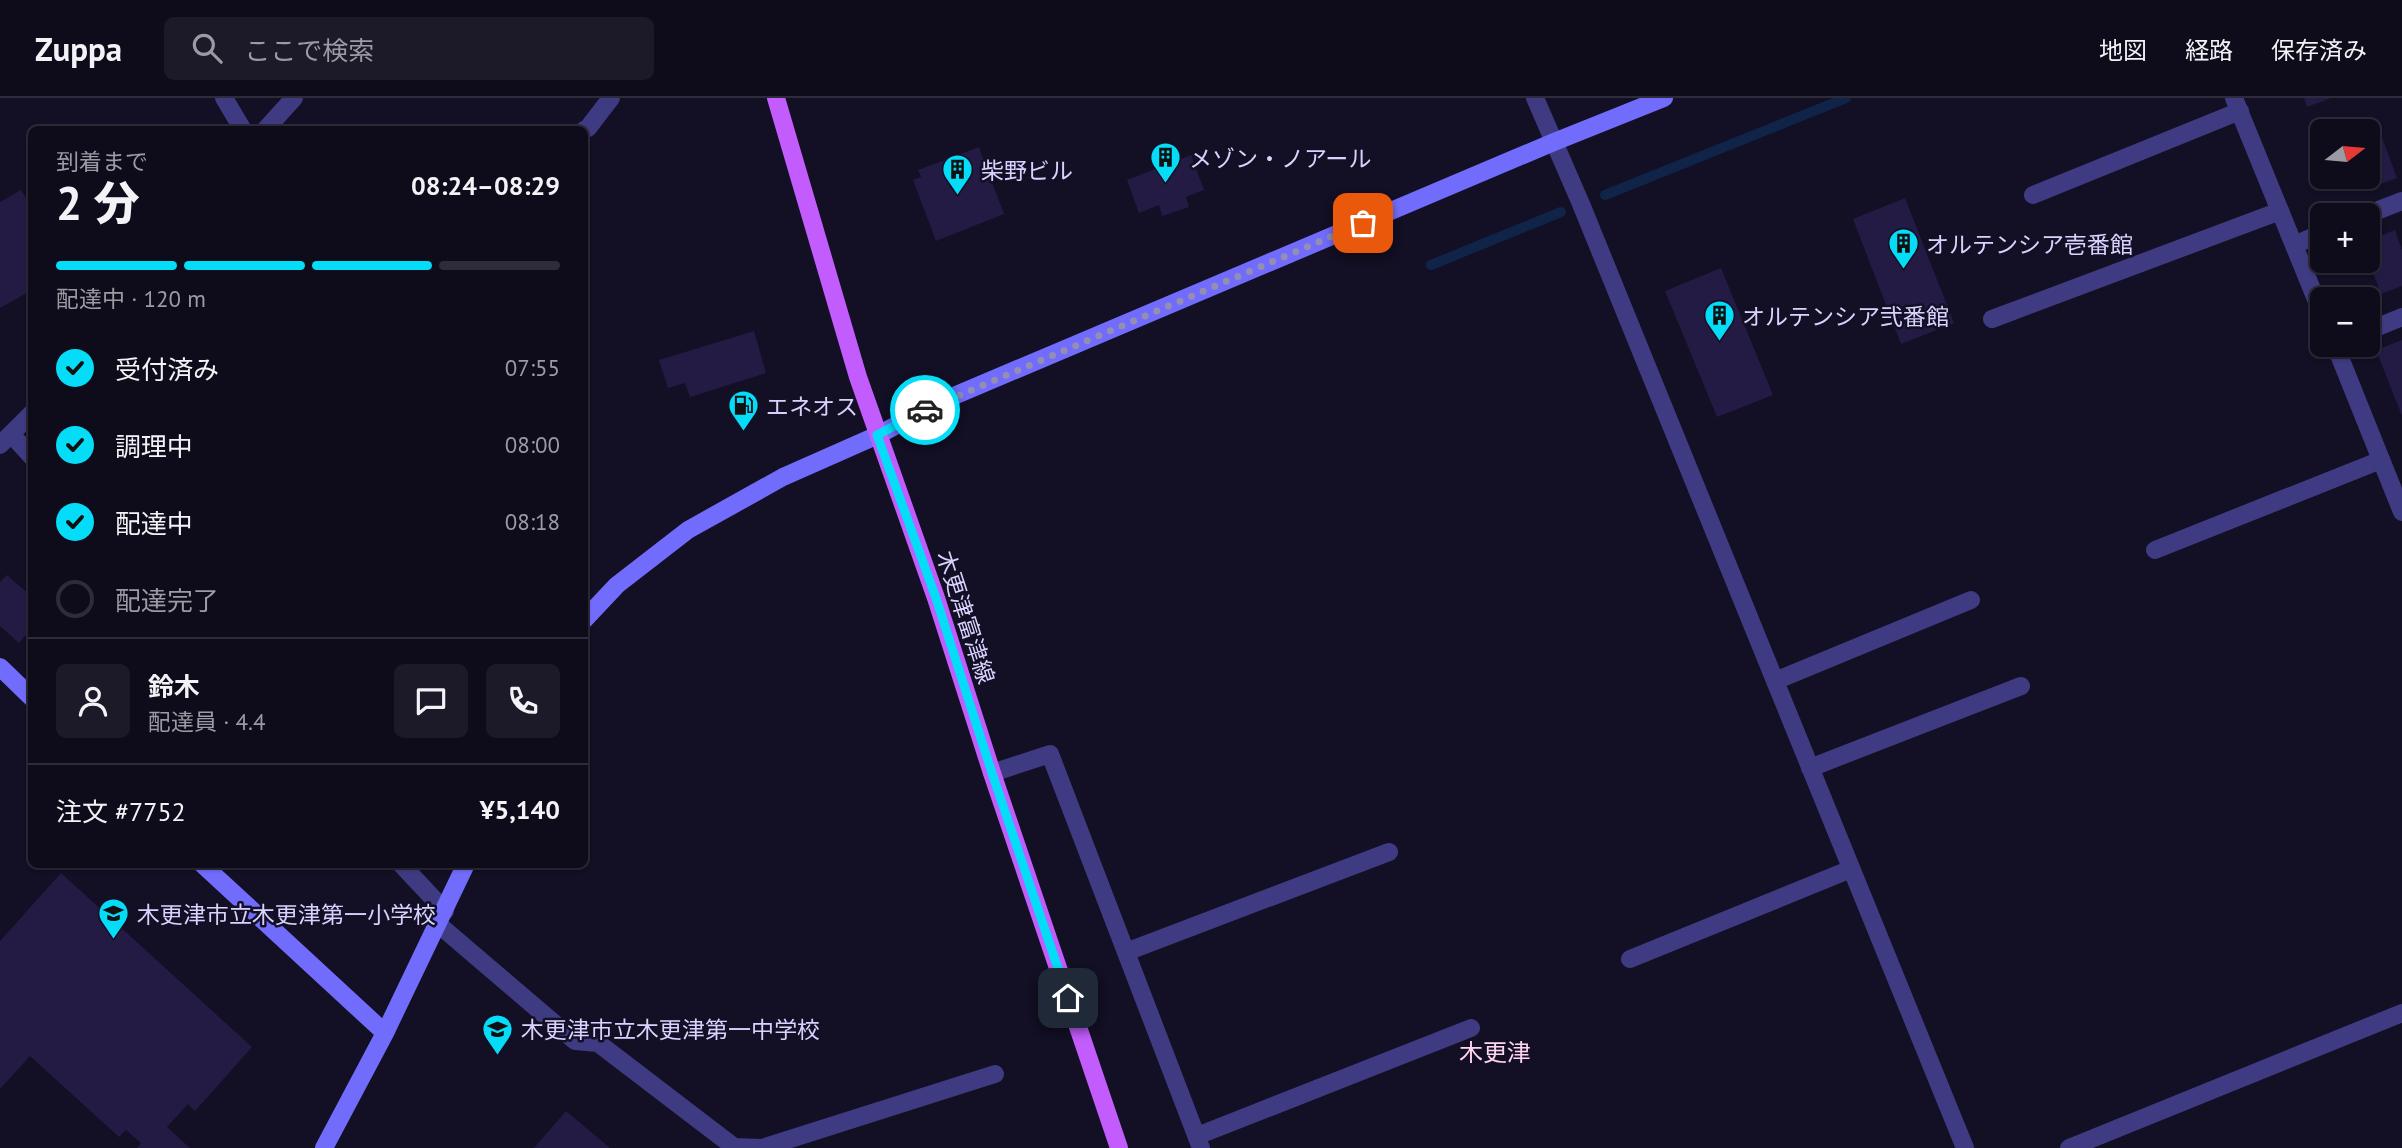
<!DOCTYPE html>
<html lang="ja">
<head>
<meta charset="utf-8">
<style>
	:root { --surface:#0e0b1b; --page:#1c1928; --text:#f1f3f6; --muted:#9b9ba3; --line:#2e2b3a; --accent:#05dcf8 }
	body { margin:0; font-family:"PT Sans","Noto Sans JP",sans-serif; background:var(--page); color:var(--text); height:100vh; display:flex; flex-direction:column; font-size:26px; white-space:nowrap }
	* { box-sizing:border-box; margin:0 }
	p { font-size:23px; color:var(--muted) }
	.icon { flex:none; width:38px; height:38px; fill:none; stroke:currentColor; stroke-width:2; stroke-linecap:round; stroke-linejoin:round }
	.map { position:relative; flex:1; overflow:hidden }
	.drawer { position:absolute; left:28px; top:28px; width:560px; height:742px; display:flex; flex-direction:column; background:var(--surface); border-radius:10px; box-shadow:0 2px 5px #0004,0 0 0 2px var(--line) }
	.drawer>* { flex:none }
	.needle { width:46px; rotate:74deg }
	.controls { position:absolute; left:2310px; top:21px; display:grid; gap:14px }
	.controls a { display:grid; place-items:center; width:70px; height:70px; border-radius:10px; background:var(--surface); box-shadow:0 2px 5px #0004,0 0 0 2px var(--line); font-size:35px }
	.pin { position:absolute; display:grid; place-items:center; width:60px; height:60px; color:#fff; margin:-30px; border-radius:14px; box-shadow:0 4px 10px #0006 }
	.courier { position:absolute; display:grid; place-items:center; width:70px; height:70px; margin:-35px; border:5px solid #05dcf8; border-radius:50%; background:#fff; color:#222; box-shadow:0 2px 9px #0007 }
	.head em { font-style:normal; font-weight:800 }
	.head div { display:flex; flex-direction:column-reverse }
	.head { display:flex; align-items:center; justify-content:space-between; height:119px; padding:0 28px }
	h1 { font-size:46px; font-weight:800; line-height:52px }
	.bar { display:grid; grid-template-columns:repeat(4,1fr); gap:10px 7px; align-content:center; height:84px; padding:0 28px }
	.bar i { height:9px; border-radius:5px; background:var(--line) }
	.bar .on { background:var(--accent) }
	.bar p { grid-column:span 4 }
	.line { display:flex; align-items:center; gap:18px; padding:0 28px; border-top:2px solid var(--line) }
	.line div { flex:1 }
	.round { display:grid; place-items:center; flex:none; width:74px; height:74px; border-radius:10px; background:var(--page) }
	ol { padding:0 28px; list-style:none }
	li { display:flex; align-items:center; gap:21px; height:77px }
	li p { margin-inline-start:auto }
	li .icon { padding:7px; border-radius:50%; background:var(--accent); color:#111; stroke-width:4 }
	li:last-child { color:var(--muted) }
	li i { width:38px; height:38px; border:4px solid var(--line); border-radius:50% }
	header { display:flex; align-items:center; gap:42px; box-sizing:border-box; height:98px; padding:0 35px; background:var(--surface); border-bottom:2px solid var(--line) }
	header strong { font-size:33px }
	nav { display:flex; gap:38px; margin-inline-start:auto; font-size:24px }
	.search { width:490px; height:63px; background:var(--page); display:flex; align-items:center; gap:18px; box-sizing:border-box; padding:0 24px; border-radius:10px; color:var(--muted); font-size:26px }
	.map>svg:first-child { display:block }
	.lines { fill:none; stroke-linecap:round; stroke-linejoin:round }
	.stream { stroke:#0f2448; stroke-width:10 }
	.building { fill:#241b45 }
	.lane { stroke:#3f3b82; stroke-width:18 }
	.street { stroke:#3f3b82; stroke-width:18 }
	.secondary { stroke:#726cfc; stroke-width:18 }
	.primary { stroke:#c25cfc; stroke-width:18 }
	.done { stroke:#938eb2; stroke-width:7; stroke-dasharray:0 12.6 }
	.route { stroke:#05dcf8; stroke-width:9 }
	.labels { text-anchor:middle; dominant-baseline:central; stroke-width:5; stroke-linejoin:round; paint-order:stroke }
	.poi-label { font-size:23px; fill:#d8d3fe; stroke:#130f24; text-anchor:start }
	.street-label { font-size:23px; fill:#d8d3fe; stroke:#130f24 }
	.neighbourhood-label { font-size:24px; fill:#fed5ef; stroke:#130f24 }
</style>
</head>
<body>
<header>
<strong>Zuppa</strong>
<div class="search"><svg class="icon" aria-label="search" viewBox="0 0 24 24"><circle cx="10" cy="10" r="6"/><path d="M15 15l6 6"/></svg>ここで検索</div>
<nav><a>地図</a><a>経路</a><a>保存済み</a></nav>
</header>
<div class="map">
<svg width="2402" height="1050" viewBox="0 0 2402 1050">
	<rect width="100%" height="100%" fill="#130f24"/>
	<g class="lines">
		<path class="stream" d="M1605,97L1846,0
			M1431,167L1561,114"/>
	</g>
	<path class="building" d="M2304,0H2331L2307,9Z
		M2378,29L2397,80L2364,92L2359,79H2368V33Z
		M979,49L1004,116L936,143L913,82L921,79L918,72Z
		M1191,57L1204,92L1186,99L1189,109L1162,118L1159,107L1139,115L1127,82Z
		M21,92L32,110V192L0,210V104Z
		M1905,100L1954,225L1901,246L1853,121Z
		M2395,132L2402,152V188L2381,196L2368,161V143Z
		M1721,170L1773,297L1717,319L1665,193Z
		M754,233L766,275L690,299L685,285L668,290L659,262Z
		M2402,242V318L2376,252Z
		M7,477L32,499V530L19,545L0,528V484Z
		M61,775L252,949L195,1013L188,1006L167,1029L190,1050H137L141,1045L126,1032L119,1039L30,958L0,991V843Z
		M566,1013L610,1050H534Z"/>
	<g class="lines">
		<path class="lane" d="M2033,97L2240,13
			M2366,117L2402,103
			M2294,147L2322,135
			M1992,221L2280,113
			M2368,233L2402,219
			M2155,452L2381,362
			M1775,583L1971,502
			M1810,670L2021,588
			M438,826L575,943L598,945L734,1049L762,1050L995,976
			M1126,854L1389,754
			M1630,861L1851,771
			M1197,1038L1471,930"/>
		<path class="street" d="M224,0L243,32
			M1535,0L1581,106L1965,1050
			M2234,0L2322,216
			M265,32L294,0
			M584,32L588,30L611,0
			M2335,247L2402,414
			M11,336L32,359
			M0,347L32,315
			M992,675L1050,656L1201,1050
			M401,766L445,813
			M2069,1050L2402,915"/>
		<path class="secondary" d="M584,522L617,487L688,432L783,379L878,337L942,303L1554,44L1664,0
			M0,569L32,600
			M202,766L385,935
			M324,1050L385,935L466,766"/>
		<path class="primary" d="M776,0L858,279L936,500L992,675L1119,1050"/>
	</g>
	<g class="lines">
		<path class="done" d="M925,312L1363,125"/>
		<path class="route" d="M925,312L877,337L936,500L992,675L1068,900"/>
	</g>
	<defs>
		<symbol id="building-pin" viewBox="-11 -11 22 30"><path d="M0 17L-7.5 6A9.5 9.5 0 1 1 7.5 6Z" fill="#05dcf8" stroke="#130f24"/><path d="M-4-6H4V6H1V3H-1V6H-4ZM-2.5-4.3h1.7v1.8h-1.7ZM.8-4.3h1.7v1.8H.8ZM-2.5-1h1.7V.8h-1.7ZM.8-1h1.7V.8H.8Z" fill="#111"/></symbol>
		<symbol id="fuel-pin" viewBox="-11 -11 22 30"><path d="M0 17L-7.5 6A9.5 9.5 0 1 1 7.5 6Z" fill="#05dcf8" stroke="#130f24"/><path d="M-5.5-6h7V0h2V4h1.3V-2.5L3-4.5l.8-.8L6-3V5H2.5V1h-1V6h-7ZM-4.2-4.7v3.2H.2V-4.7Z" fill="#111"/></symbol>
		<symbol id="school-pin" viewBox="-11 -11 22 30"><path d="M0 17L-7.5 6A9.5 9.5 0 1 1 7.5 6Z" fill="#05dcf8" stroke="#130f24"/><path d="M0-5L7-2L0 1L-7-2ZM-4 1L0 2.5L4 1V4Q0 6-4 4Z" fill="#111"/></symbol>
	</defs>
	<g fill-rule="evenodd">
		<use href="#building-pin" x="1148" y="42" width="35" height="47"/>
		<use href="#building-pin" x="940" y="54" width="35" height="47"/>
		<use href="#building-pin" x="1886" y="128" width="35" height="47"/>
		<use href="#building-pin" x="1702" y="200" width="35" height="47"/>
		<use href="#fuel-pin" x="726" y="290" width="35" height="47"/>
		<use href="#school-pin" x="96" y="798" width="35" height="47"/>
		<use href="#school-pin" x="480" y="914" width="35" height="47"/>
	</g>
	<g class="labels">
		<g class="poi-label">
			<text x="1189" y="60">メゾン・ノアール</text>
			<text x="981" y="72">柴野ビル</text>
			<text x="1926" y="146">オルテンシア壱番館</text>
			<text x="1742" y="218">オルテンシア弐番館</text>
			<text x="766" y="308">エネオス</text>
			<text x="137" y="816">木更津市立木更津第一小学校</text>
			<text x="521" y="931">木更津市立木更津第一中学校</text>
		</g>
		<g class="street-label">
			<text transform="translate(966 519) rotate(72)">木更津富津線</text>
		</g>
		<g class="neighbourhood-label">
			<text x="1495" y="954">木更津</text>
		</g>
	</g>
</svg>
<div class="controls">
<a><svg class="needle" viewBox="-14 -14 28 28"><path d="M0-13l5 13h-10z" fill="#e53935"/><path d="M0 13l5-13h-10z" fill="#9b9ba3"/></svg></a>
<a>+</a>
<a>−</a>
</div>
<div class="pin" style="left:1363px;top:125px;background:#ea580c"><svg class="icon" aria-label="bag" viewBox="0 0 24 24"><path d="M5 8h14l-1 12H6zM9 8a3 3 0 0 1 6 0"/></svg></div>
<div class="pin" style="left:1068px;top:900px;background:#1f2937"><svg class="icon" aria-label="home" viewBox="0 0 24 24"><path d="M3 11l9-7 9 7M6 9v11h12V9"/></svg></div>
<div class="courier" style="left:925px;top:312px"><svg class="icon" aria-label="car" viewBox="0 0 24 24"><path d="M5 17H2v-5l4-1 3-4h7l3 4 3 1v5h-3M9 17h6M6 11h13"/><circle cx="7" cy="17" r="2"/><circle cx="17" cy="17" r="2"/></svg></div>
<section class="drawer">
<div class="head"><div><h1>2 分</h1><p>到着まで</p></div><em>08:24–08:29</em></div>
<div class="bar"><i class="on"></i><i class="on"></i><i class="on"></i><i></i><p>配達中 · 120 m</p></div>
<ol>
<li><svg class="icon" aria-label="check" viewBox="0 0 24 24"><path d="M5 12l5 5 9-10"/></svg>受付済み<p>07:55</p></li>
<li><svg class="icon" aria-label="check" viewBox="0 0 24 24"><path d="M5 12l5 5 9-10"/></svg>調理中<p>08:00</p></li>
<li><svg class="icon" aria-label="check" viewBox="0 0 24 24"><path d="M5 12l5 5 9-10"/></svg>配達中<p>08:18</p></li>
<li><i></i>配達完了</li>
</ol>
<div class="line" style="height:126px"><a class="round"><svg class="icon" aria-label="person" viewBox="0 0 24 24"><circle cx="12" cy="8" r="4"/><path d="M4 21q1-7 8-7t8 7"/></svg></a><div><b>鈴木</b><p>配達員 · 4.4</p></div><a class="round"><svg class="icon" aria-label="chat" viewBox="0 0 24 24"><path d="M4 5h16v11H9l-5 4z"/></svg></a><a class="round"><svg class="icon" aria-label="phone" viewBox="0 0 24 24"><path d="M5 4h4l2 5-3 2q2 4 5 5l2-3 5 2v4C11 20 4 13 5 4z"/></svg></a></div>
<div class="line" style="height:91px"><div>注文 #7752</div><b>¥5,140</b></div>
</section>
</div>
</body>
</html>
